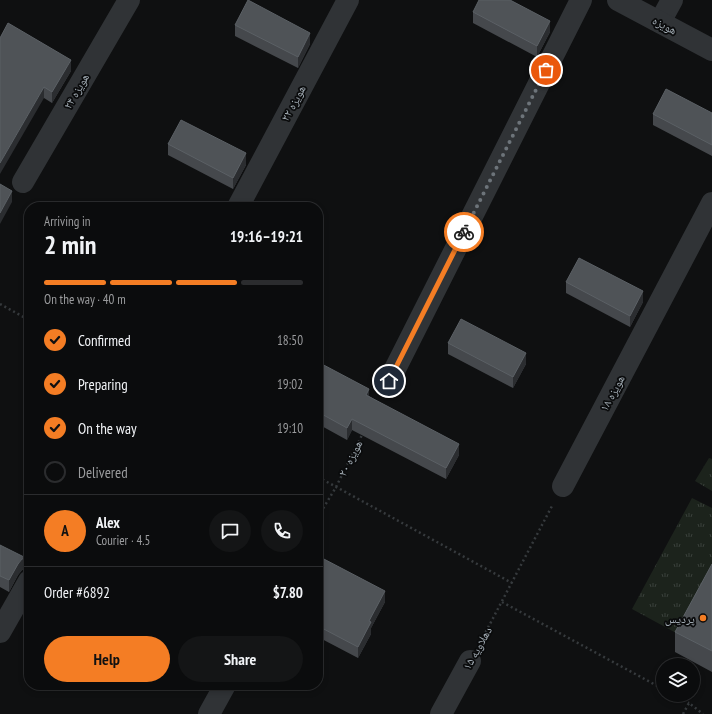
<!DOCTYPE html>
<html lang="en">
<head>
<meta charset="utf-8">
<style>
	:root { --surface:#0b0c0d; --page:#141516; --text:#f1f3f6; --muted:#9a9b9d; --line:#2b2c2e; --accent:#f47d24 }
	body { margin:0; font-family:"PT Sans Narrow","Noto Naskh Arabic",sans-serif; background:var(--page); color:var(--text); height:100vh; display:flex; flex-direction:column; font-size:15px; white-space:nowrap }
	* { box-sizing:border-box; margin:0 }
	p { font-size:13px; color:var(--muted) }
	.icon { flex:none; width:22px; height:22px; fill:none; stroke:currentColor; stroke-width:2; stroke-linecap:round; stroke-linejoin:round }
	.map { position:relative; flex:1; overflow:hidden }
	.panel { position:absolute; left:24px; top:202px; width:299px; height:488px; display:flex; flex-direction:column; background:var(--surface); border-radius:16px; box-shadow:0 2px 6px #0003,0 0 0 1px var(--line) }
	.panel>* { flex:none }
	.buttons { position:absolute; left:656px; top:658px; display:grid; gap:8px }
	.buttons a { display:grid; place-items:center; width:44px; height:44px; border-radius:50%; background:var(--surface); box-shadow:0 2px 6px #0003,0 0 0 1px var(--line); font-size:20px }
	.pin { position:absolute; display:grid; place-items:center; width:34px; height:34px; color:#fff; margin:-17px; border:2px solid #fff; border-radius:50%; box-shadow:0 1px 4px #0007 }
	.courier { position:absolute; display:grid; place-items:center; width:40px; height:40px; margin:-20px; border:3px solid #f47d24; border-radius:50%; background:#fff; color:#222; box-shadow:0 1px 5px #0007 }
	.overview em { font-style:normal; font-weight:800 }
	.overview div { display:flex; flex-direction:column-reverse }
	.overview { display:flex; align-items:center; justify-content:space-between; height:68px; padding:0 20px }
	h1 { font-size:26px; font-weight:800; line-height:30px }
	.bar { display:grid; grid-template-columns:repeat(4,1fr); gap:6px 4px; align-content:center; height:48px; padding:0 20px }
	.bar i { height:5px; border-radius:3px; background:var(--line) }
	.bar .selected { background:var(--accent) }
	.bar p { grid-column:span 4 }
	.line { display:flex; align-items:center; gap:10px; padding:0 20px; border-top:1px solid var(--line) }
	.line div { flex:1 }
	.round { display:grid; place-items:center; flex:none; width:42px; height:42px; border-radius:21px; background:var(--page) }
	ol { padding:0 20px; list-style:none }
	li { display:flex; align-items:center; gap:12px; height:44px }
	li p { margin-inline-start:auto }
	li .icon { padding:4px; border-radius:50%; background:var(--accent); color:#111; stroke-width:4 }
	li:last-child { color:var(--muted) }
	li i { width:22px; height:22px; border:2px solid var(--line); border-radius:50% }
	.cta { display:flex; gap:8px; margin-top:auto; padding:8px 20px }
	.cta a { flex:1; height:46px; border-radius:24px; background:var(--accent); color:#111; font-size:16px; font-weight:800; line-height:46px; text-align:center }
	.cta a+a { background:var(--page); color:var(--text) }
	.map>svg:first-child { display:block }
	.grass { fill:url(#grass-tufts) }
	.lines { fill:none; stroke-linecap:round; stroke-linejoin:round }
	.path { stroke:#363a3d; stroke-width:2.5; stroke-dasharray:2 3; stroke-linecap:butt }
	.minor { stroke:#303336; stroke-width:22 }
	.tertiary { stroke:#303336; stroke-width:22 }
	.wall { fill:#45484c }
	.shaded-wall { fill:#2b2d30 }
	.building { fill:#4f5357; stroke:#5b6065 }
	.done { stroke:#6d747a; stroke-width:4; stroke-dasharray:0 7.2 }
	.route { stroke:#f47d24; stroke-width:5 }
	.poi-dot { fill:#f47d24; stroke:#0a0b0c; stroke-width:1.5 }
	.labels { text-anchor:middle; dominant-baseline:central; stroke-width:3.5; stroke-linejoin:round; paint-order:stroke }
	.street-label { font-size:12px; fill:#a0aab2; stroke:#0a0b0c }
	.poi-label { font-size:12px; fill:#a0aab2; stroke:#0a0b0c; text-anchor:end }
</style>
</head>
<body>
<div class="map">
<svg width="712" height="714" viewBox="0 0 712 714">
	<defs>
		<pattern id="grass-tufts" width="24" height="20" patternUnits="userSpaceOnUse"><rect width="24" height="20" fill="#1c231c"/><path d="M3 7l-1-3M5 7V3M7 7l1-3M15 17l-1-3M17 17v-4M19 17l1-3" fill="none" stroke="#3a403b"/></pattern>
	</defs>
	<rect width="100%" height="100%" fill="#0f1011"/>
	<path class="grass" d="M709,458L712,459V491L695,481Z
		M692,498L712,508V570L678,634L632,609Z"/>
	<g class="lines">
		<path class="path" d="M0,304L29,320
			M318,477L512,583
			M318,517L336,487L363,433
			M502,602L663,689
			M481,641L552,506
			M675,695L689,703
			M683,714L689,703L703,714"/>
		<path class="minor" d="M660,22L672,0
			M23,182L129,0
			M238,207L348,0
			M389,381L581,0
			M563,486L712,203
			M0,632L29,581
			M209,714L225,685
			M441,714L470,661"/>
		<path class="tertiary" d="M618,0L712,50"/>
	</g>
	<path class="wall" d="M473,12L550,32L537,57L473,23Z
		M235,25L310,44L298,68L235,36Z
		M0,38L71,71L52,103L44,98Z
		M712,113V156L653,125V114Z
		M168,144L246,165L233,189L168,155Z
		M566,282L643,302L630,327L566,293Z
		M448,343L526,364L513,388L448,354Z
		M318,362L369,396L459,455L446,479L352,430L347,440L318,424Z
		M0,545L26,569L22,570L18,575L9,592L0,587Z
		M318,561L385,602L371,628V634L358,658L318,637Z
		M712,564V672L675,652V632Z"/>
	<path class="shaded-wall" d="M550,21V32L537,57V46Z
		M310,33V44L298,68V57Z
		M71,60V71L52,103V92Z
		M44,87V98L0,174V163Z
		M246,153V165L233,189V178Z
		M12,191V202L0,224V213Z
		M643,291V302L630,327V316Z
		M526,353V364L513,388V377Z
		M369,389V400L366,395Z
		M352,419V430L347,440V428Z
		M459,444V455L446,479V468Z
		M26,558V569L22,570L18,575L9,592V580L18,564L22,559Z
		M385,591V602L371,628V634L358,658V647L369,621Z"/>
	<path class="building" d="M248,0L310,33L298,57L235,25Z
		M479,0H510L550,21L537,46L473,12Z
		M8,23L71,60L52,92L44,87L0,163V38Z
		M666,89L712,113V145L653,114Z
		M181,120L246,153L233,178L168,144Z
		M0,184L12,191L0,213Z
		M579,258L643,291L630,316L566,282Z
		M461,319L526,353L513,377L448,343Z
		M318,362L369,389L366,395L459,444L446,468L352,419L347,428L318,412Z
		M0,545L26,558L22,559L18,564L9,580L0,576Z
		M320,557L385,591L369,621L371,622L358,647L318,626V561Z
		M712,564V651L675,632Z"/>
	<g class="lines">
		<path class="done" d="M464,232L546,70"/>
		<path class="route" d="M389,381L464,232"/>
	</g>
	<circle class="poi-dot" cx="703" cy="618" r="4"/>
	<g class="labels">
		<g class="street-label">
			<text transform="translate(665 25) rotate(28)">هویزه</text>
			<text transform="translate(76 91) rotate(-60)">هویزه ‍۲۴</text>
			<text transform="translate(293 103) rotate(-62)">هویزه ‍۲۲</text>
			<text transform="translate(612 393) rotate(-62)">هویزه ‍۱۸</text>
			<text transform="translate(350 458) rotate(-63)">هویزه ‍۲۰</text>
			<text transform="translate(477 648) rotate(-61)">دهلاویه ۱۵</text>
		</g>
		<g class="poi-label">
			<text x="695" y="618">پردیس</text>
		</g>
	</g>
</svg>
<div class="buttons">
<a><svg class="icon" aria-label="layers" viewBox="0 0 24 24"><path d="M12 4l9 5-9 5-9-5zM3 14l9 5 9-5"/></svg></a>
</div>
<div class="pin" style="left:546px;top:70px;background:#ea580c"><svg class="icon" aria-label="bag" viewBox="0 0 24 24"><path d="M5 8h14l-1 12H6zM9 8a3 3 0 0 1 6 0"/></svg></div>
<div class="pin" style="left:389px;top:381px;background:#1f2937"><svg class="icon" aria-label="home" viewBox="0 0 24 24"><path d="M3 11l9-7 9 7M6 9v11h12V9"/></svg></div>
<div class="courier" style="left:464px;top:232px"><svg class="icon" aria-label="bike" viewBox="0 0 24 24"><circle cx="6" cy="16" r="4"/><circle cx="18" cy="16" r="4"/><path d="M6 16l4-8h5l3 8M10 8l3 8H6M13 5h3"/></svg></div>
<section class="panel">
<div class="overview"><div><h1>2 min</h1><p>Arriving in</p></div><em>19:16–19:21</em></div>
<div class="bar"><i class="selected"></i><i class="selected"></i><i class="selected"></i><i></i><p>On the way · 40 m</p></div>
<ol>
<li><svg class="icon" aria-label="check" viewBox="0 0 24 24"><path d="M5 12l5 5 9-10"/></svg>Confirmed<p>18:50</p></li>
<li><svg class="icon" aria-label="check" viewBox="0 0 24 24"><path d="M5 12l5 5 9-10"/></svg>Preparing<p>19:02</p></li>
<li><svg class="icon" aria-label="check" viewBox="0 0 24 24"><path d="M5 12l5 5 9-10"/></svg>On the way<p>19:10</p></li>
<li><i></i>Delivered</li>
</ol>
<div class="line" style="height:72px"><b class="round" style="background:var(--accent);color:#111">A</b><div><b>Alex</b><p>Courier · 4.5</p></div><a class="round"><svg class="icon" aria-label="chat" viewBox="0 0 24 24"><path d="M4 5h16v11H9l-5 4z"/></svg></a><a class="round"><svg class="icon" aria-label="phone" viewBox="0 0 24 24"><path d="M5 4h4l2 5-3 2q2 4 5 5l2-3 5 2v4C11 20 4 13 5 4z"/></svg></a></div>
<div class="line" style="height:52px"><div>Order #6892</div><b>$7.80</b></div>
<div class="cta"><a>Help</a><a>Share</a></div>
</section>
</div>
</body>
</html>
